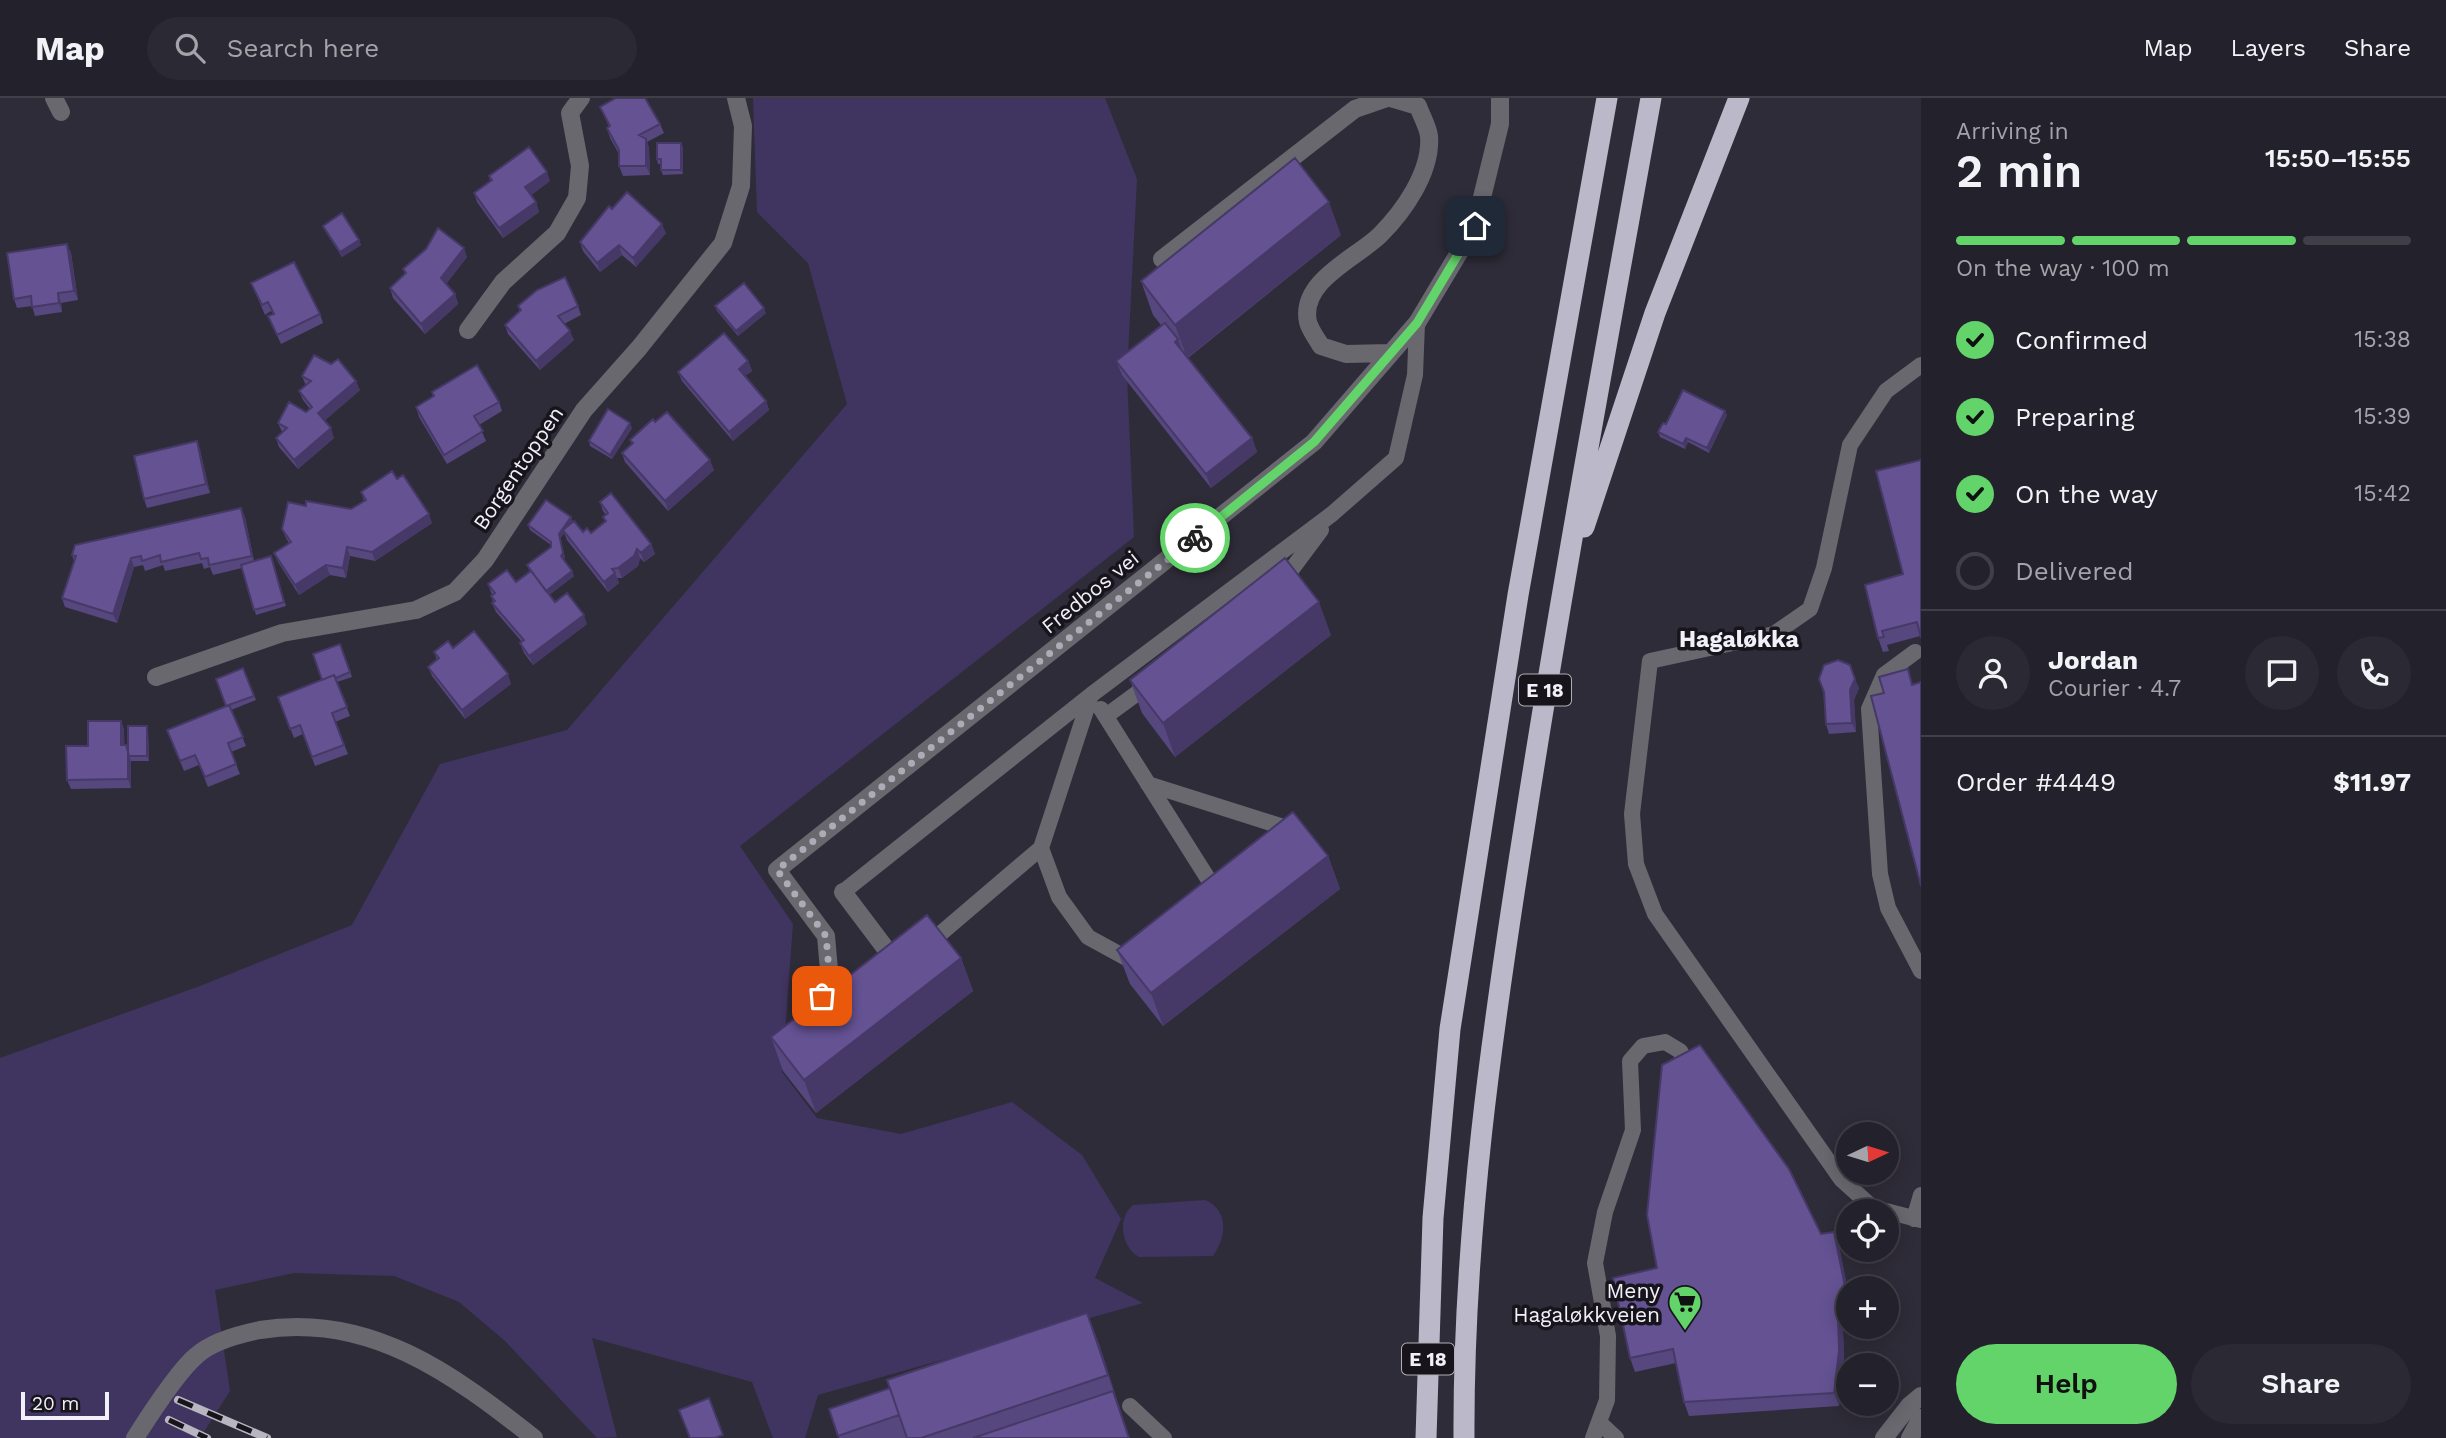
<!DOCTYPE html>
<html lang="en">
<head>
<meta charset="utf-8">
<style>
	:root { --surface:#23212b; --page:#2b2933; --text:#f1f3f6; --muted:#a3a3a9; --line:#403e47; --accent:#62d469 }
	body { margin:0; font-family:"Work Sans",sans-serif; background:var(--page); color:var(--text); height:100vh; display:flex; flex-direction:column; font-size:26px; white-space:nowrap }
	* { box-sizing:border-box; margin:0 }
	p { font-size:23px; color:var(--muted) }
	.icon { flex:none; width:38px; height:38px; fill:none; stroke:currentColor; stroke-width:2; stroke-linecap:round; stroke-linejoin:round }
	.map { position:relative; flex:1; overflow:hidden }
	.side { display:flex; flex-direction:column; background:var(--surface); width:525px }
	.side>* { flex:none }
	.needle { width:46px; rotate:86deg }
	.controls { position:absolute; left:1836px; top:1024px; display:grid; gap:14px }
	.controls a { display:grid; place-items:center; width:63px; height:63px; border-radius:50%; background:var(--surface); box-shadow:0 4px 18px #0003,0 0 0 2px var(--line); font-size:35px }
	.scale { position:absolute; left:21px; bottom:18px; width:88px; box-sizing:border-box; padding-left:7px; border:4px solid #f1f0f9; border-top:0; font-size:19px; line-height:24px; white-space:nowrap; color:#f1f0f9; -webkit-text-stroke:5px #17151b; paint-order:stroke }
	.pin { position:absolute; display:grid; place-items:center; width:60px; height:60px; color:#fff; margin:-30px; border-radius:14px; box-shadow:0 4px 10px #0006 }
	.courier { position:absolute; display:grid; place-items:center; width:70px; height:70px; margin:-35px; border:5px solid #62d469; border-radius:50%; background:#fff; color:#222; box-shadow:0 2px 9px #0007 }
	.overview em { font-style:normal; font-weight:600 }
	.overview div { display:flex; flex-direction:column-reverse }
	.overview { display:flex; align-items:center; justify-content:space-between; height:119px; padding:0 35px }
	h1 { font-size:46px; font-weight:600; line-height:52px }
	.bar { display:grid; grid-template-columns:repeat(4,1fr); gap:10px 7px; align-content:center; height:84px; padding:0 35px }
	.bar i { height:9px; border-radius:5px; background:var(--line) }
	.bar .current { background:var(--accent) }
	.bar p { grid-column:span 4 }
	.line { display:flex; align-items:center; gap:18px; padding:0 35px; border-top:2px solid var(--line) }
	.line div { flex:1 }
	.round { display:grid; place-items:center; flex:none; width:74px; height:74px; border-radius:37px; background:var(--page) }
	ol { padding:0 35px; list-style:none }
	li { display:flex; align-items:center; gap:21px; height:77px }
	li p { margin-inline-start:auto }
	li .icon { padding:7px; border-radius:50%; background:var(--accent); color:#111; stroke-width:4 }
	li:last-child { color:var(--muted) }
	li i { width:38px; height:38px; border:4px solid var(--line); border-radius:50% }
	.button { display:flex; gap:14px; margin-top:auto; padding:14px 35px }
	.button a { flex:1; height:80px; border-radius:42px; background:var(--accent); color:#111; font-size:28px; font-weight:600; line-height:80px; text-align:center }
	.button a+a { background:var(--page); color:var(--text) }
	header { display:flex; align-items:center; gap:42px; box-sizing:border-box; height:98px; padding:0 35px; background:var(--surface); border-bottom:2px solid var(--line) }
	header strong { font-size:33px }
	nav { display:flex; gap:38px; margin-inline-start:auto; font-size:24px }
	.search { width:490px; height:63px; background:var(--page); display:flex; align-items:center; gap:18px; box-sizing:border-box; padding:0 24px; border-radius:38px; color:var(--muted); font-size:26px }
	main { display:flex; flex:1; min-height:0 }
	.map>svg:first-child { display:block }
	.green { fill:#403460 }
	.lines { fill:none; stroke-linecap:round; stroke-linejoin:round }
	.service { stroke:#69686f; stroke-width:16 }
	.minor { stroke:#69686f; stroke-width:18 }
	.tertiary { stroke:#69686f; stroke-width:18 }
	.motorway { stroke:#bbb8c9; stroke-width:21 }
	.rail-casing { stroke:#b8b7c1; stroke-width:8 }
	.rail { stroke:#17151b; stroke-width:5; stroke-dasharray:16; stroke-linecap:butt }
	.wall { fill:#56477e }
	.shaded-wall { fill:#463967 }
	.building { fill:#645293; stroke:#463967; stroke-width:2 }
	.done { stroke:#adabb6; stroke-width:7; stroke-dasharray:0 12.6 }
	.route { stroke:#62d469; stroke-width:9 }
	.labels { text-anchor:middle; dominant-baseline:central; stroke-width:7; stroke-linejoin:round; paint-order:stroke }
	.shield { fill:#17151b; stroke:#b0aeb6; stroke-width:2 }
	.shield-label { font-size:19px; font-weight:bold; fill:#f1f0f9 }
	.street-label { font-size:21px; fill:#f1f0f9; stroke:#17151b }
	.poi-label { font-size:21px; fill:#f1f0f9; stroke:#17151b; text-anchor:end }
	.neighbourhood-label { font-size:23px; font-weight:bold; fill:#f1f0f9; stroke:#17151b }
</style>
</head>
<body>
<header>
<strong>Map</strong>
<div class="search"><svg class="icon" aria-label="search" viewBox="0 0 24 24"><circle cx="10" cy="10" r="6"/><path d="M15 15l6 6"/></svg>Search here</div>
<nav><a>Map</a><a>Layers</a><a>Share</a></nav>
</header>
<main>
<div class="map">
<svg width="1921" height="1340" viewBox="0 0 1921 1340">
	<rect width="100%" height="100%" fill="#2f2c39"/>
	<path class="green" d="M753,0H1105L1137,81L1127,277L1134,439L740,748L793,826L782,974L817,1020L901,1036L1012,1004L1082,1057L1121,1121L1095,1180L1143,1205L818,1297L805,1340H773L752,1284L592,1240L617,1339L597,1340L505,1243L459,1204L394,1178L294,1175L215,1192L230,1293L200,1340H0V960L200,888L352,827L440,666L567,632L847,306L808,165L757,114Z
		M1205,1102C1230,1113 1226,1139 1213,1158L1139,1159C1121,1149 1117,1120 1133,1107Z"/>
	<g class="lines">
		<path class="service" d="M1280,487L1321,432
			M1915,554L1884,577L1869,611L1880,776L1888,810L1921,873
			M1091,597L1041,750L1059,799L1088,839L1130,862L1137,857
			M1101,611L1217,795
			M1106,618L1151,585
			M1148,686L1296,733
			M843,794L1091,597L1332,416L1396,360L1415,277L1417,225
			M926,848L1041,750
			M1885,1113L1872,1109L1841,1081L1655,816L1636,766L1632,716L1650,563L1774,536L1810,511L1824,470L1850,347L1886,293L1921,267
			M1886,1113L1921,1122
			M1914,1121L1921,1097
			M1130,1308L1164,1340
			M1600,1325L1616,1340
			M1593,1340L1607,1302L1608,1238L1595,1165L1605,1114L1633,1032L1630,963L1643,948L1665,944L1680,953L1689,969"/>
		<path class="minor" d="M54,0L61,14
			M1162,161L1355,11L1387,0
			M468,232L503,184L557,135L577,100L580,68L570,15L581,0
			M1390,255L1346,256L1321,248C1317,241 1310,232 1308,224C1299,183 1358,159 1380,137C1403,114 1432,74 1429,38C1428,29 1421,17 1418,8L1391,0
			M156,579L282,535L416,512L455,494L485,462L584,312L639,250L723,145L741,88L743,28L736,0
			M843,794L898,867
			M815,923L829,872L826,838L777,772L1314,344L1417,225L1475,128L1500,26V0
			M135,1340C149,1318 177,1274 196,1258C211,1244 240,1236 260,1232C369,1214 453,1276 534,1340"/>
		<path class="tertiary" d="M1884,1340L1909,1308L1921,1298
			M1910,1340L1921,1320"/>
		<path class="motorway" d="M1584,429L1655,215L1739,0
			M1426,1340L1433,1120L1450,931L1518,497L1607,0
			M1464,1340C1463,1135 1492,933 1524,731C1562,487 1607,243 1651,0"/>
		<defs>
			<path id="rail" d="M178,1302L267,1340
				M169,1322L207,1340"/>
		</defs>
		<use href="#rail" class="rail-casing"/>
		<use href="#rail" class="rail"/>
	</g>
	<path class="wall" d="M600,9L660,26L664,35L647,44L649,50L650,77L623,78L619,68V56L610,40L607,30L609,29Z
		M683,49V76L663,77L661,72V66H658L657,61Z
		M489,78L550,83L531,97L536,104L539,114L503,140L477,104L474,95L490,83Z
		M612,111L666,135L636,169L622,157L600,174L583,153L580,144Z
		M323,128L359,142L361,147L342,159L325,133Z
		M1341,137L1188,260L1252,340L1257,354L1211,390L1122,277L1116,263L1161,227L1153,217L1141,183Z
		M67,146L71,155L78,202L61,205L62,214L35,218L32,208L17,210L14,201Z
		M467,159L446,186L455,196L458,206L425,236L393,200L390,190L405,177L403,171Z
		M251,185L320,216L323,225L281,246L268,218L273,216L271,213L265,217Z
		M518,208H578L581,217L564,226L574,242L540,272L508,236L505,227L520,213Z
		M715,208L766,215L738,238L717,213Z
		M748,263L752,273L745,278L766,303L769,312L733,343L682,283L678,274Z
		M302,278L360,292L324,323L334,340L298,371L279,349L276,340L282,334L278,325L306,314L310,311L303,302L299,293L306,288Z
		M432,294L499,304L502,313L479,327L486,343L447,366L419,319L416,309L433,299Z
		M1727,317L1709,355L1688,344L1685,351L1660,339L1658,334L1666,326Z
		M655,324L714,372L668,413L625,364L622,355L632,346L630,342Z
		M632,330L612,361L590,348L589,343Z
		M197,343L200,352L210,395L147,410L144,401Z
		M397,381L432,425L375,463L350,458L346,480L330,477L299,497L278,464L274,455L289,445L286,440L282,431L306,408L351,411L364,403L361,394Z
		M600,404L651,446L655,456L644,464L640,460L638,468L622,480H617L619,485L608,494L567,442L564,435L560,441L565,460L563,461L574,478L549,497L555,504L587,526L533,567L524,555L520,545L522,544L496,514L492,505L493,504L491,498L492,497L488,486L516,484L530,474L527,467L551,449V447L530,432L528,427L571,419L572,424L570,427L583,434L591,435L605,424L603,419L606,417L603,413Z
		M245,419L254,463L271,458L286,508L256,517L242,470L213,477L210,469L204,471L202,465L165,473L163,467L145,473L143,467L134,469L117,525L65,509L62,500L74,463L72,457Z
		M1903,476L1920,538L1887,547L1889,553L1883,554L1878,540Z
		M1331,537L1175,659L1142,615L1130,582Z
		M340,546L352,579L337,584L350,618L335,624L348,656L315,668L303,636L294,640L278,599L322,582Z
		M453,550L511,586L465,621L432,578L428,569L437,562L434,554Z
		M243,570L256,602L231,612L246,648L231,654L240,676L208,689L199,667L184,673L167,632L226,608Z
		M1819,581L1859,590L1854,602L1856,634L1829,636L1826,626L1824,596Z
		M121,623L124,632V647L128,652L148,632L149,663H131V690L71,691L67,682L88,648Z
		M1328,758L1340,791L1163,928L1130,886L1117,852Z
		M961,860L973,893L816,1015L783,973L771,939Z
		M1821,1136L1839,1148L1848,1193V1228H1854L1843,1231L1844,1267L1839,1308L1689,1318L1684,1304L1676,1265L1635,1274L1630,1260Z
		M1087,1215L1120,1311L1129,1340H839L829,1311L890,1290Z"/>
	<path class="shaded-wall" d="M646,41L649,50L650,77L646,68Z
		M681,45L683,49V76L681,72Z
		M547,74L550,83L529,99L525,89Z
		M536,104L539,114L503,140L499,130Z
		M1329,104L1341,137L1187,260L1175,227Z
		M662,126L666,135L636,169L633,160Z
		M359,142L361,147L342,159L340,154Z
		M67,146L71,155L78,202L74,193Z
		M619,147L622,157L600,174L597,165Z
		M464,150L467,159L444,189L441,180Z
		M58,195L61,205L62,214L59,205Z
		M455,196L458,206L425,236L421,226Z
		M764,210L766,215L738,238L736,233Z
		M570,233L574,242L540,272L536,263Z
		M1178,241L1183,255L1175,244Z
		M748,263L752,273L742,280L739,271Z
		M356,283L360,292L322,325L318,315Z
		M766,303L769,312L733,343L729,334Z
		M1725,313L1727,317L1709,355L1707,350Z
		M630,325L632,330L612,361L610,357Z
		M331,330L334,340L298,371L294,362Z
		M1252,340L1257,354L1211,390L1206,376Z
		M1686,340L1688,344L1685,351L1683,346Z
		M197,343L200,352L210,395L206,386Z
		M710,362L714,372L668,413L665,403Z
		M241,410L245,419L255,468L252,458Z
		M429,416L432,425L375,463L372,454Z
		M571,419L572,424L565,434L563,432L564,435L560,441L565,460L562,462L561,458L559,436Z
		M651,446L655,456L644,464L641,455Z
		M347,449L350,458L346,480L343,470Z
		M637,451L640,460L638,468L622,480L618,470Z
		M131,460L134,469L117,525L113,516Z
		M326,467L330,477L299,497L295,487Z
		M572,473L574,478L548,498L546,493Z
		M615,475L619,485L608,494L604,484Z
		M1319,504L1331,537L1175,659L1163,625Z
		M584,517L587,526L533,567L529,558Z
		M508,576L511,586L465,621L462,612Z
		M1855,581L1859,590L1854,602L1856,634L1852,625L1850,592Z
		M121,623L124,632L125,657L121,647Z
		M147,628L148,632L149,663L147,658Z
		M128,654L131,663V690L128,681Z
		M1328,758L1340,791L1163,928L1151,895Z
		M961,860L973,893L816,1015L804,982Z
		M1834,1134L1839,1148L1848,1193V1203Z
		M1087,1215L1100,1248L1120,1311L1108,1277Z
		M1838,1217L1843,1231L1844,1267L1839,1308L1834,1295Z"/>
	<path class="building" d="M616,0H645L660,26L639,37L646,41V68H619V52L607,30L610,28L600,9Z
		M657,45H681V72H661V61H657Z
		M529,49L547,74L525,89L536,104L499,130L474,95L492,82L489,78Z
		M1295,60L1329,104L1175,227L1141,183Z
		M627,94L662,126L633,160L619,147L597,165L580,144L609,108L612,111Z
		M342,115L359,142L340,154L323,128Z
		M438,130L464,150L441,180L455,196L421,226L390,190L406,175L403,171L426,151Z
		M67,146L74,193L58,195L59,205L32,209L31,198L14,201L7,155Z
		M294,164L320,216L277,237L268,218L274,216L268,204L262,207L251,185Z
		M565,179L578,208L558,218L570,233L536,263L505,227L521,212L518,208L537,192Z
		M744,185L764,210L736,233L715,208Z
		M1165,225L1178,241L1175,244L1252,340L1206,376L1116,263Z
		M724,235L748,263L739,271L766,303L729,334L678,274Z
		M314,257L331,266L338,261L356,283L318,315L331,330L294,362L276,340L287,330L278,325L289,304L306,314L312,309L299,293L311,283L302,278Z
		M477,267L499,304L474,318L483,333L444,357L416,309L434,298L432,294Z
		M1683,292L1725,313L1707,350L1686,340L1683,346L1658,334L1663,325L1666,326Z
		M608,311L630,325L610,357L589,343Z
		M667,314L710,362L665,403L622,355L633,345L630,342L653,321L655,324Z
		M197,343L206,386L144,401L134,358Z
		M1921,362V540L1917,524L1882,533L1884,539L1878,540L1865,487L1903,476L1876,373Z
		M392,373L397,381L403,377L429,416L372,454L347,449L343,470L326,467L295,487L274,455L291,444L282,431L288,404L306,408V403L351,411L366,402L361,394Z
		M611,395L651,446L641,455L637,451L634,458L618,470L612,471L615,475L604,484L563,432L574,423L583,434L587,430L591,435L606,423L603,419L608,415L600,404Z
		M546,402L571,419L559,436L563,455L561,458L572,473L546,493L527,467L551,449V444L528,427Z
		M241,410L252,458L209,467L208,460L201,461L199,455L161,464L160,457L142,463L141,458L131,460L113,516L62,500L76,458L72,457L75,447Z
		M271,458L284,504L254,512L241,467Z
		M1285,460L1319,504L1163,625L1130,582Z
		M507,472L516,484L531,473L555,504L567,495L584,517L529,558L520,545L524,542L492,505L495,503L491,498L495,495L488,486Z
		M474,533L508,576L462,612L428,569L439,560L434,554L448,543L453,550Z
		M340,546L350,574L336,580L334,577L322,582L313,556Z
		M1838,562L1850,567L1855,581L1850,592L1852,625L1826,626L1824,594L1819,581L1824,567Z
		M243,570L254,598L226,608L216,581Z
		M1908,571L1912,587L1921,584V788L1871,598L1884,595L1879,579Z
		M334,577L347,609L332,615L344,647L312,659L300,627L290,631L278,599Z
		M229,607L243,639L228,645L236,666L205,679L195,657L180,663L167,632Z
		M88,623H121V647H126L128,654V681L67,682L66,648H88Z
		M128,628H147V658H129L128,654Z
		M1293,714L1328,758L1151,895L1117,852Z
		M927,817L961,860L804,982L771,939Z
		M1700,947L1789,1071L1821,1136L1834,1134L1848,1203V1215L1838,1217L1839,1253L1834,1295L1684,1304L1673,1251L1630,1260L1613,1180L1657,1170L1647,1117L1662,967Z
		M1087,1215L1108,1277L921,1340H907L887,1282Z
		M890,1290L899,1317L838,1338L829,1311Z
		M1113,1293L1129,1340H973Z
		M709,1300L723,1337L715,1340H690L679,1312Z"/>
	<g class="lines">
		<path class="done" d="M822,898L829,872L826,838L777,772L1195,440"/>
		<path class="route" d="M1195,440L1314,344L1417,225L1475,128"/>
	</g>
	<defs>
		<symbol id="supermarket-pin" viewBox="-11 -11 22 30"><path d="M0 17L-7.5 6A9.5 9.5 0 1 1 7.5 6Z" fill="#62d469" stroke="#17151b"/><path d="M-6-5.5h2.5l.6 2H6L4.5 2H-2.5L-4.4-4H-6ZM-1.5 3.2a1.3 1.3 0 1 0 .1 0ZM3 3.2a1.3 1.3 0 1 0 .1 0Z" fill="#111"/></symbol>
	</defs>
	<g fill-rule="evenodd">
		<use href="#supermarket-pin" x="1666" y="1185" width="38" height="52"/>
	</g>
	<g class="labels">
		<g class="shield">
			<rect x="1519" y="576.5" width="52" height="31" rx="5"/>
			<rect x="1402" y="1245.5" width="52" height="31" rx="5"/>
		</g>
		<g class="shield-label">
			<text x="1545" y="592">E 18</text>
			<text x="1428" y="1261">E 18</text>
		</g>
		<g class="street-label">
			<text transform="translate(518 370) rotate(-56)">Borgentoppen</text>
			<text transform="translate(1090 494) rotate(-39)">Fredbos vei</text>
		</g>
		<g class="poi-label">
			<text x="1660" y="1192">Meny<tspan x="1660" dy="24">Hagaløkkveien</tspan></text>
		</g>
		<g class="neighbourhood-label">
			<text x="1739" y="541">Hagaløkka</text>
		</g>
	</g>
</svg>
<div class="controls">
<a><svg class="needle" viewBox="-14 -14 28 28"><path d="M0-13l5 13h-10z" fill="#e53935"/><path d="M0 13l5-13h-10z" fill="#a3a3a9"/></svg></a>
<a><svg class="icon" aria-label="locate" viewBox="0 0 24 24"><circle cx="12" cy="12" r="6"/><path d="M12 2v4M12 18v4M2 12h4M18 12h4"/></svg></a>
<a>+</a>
<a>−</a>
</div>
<div class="scale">20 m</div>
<div class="pin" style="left:822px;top:898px;background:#ea580c"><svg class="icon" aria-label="bag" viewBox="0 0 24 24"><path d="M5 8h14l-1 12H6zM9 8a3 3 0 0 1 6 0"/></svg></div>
<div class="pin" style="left:1475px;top:128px;background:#1f2937"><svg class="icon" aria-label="home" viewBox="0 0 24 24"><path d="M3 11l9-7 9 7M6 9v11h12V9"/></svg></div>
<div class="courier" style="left:1195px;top:440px"><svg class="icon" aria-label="bike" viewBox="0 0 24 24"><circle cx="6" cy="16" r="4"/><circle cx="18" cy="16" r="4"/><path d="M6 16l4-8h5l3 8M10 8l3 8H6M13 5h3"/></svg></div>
</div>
<section class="side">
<div class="overview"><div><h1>2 min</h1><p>Arriving in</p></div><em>15:50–15:55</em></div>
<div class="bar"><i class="current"></i><i class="current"></i><i class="current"></i><i></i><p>On the way · 100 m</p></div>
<ol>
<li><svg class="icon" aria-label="check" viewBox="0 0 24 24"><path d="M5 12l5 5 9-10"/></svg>Confirmed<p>15:38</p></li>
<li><svg class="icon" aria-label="check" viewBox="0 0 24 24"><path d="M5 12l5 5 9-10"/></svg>Preparing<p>15:39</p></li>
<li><svg class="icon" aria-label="check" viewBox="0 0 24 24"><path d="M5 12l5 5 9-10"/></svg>On the way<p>15:42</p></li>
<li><i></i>Delivered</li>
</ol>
<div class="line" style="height:126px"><a class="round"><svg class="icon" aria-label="person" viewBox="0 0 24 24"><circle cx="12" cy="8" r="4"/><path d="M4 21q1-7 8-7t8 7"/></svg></a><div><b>Jordan</b><p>Courier · 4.7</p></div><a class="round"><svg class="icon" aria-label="chat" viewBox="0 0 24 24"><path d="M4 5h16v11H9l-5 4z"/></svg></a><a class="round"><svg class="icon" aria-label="phone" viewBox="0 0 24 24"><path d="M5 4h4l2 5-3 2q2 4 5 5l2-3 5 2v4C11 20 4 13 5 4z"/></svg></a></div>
<div class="line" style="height:91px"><div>Order #4449</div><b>$11.97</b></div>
<div class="button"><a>Help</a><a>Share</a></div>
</section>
</main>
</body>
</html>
